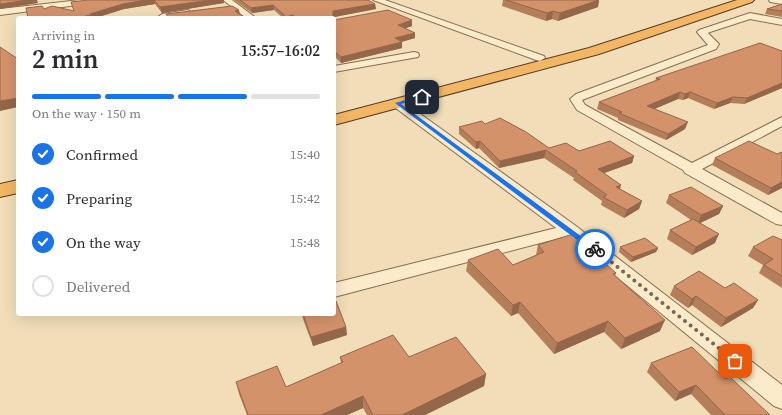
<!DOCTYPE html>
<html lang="en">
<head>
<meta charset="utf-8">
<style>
	:root { --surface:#fff; --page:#f2f2f3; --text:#2b2b33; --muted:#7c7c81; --line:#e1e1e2; --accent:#1a73e8 }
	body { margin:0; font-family:"Source Serif 4",serif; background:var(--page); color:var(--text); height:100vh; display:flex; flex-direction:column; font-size:15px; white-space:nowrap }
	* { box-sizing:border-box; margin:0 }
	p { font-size:13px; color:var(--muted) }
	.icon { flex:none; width:22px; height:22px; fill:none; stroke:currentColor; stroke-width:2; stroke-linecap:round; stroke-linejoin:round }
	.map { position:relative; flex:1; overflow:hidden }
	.sheet { position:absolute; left:16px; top:16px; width:320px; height:300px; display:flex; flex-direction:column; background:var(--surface); border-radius:4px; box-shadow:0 4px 16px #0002 }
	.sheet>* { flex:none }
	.pin { position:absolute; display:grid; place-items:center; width:34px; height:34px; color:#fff; margin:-17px; border-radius:8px; box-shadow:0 2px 6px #0006 }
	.courier { position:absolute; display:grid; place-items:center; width:40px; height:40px; margin:-20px; border:3px solid #1a73e8; border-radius:50%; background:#fff; color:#222; box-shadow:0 1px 5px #0007 }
	.head em { font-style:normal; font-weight:600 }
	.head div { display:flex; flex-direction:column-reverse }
	.head { display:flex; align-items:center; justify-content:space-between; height:68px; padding:0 16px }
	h1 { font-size:26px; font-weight:600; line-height:30px }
	.bar { display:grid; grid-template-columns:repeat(4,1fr); gap:6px 4px; align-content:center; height:48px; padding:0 16px }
	.bar i { height:5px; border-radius:3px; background:var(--line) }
	.bar .active { background:var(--accent) }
	.bar p { grid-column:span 4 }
	ol { padding:0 16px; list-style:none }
	li { display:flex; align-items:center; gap:12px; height:44px }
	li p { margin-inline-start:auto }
	li .icon { padding:4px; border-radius:50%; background:var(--accent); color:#fff; stroke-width:4 }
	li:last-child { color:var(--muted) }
	li i { width:22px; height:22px; border:2px solid var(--line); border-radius:50% }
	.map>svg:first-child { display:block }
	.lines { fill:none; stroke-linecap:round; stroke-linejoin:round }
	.minor-casing { stroke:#886d52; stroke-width:2 }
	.trunk-casing { stroke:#553b27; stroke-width:2 }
	.minor { fill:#fcebcb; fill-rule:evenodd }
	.trunk { fill:#f2b664; fill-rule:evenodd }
	.wall { fill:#b57e5b }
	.shaded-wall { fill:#94664a }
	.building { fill:#d3926a; stroke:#94664a }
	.route { fill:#1a73e8 }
	.done { stroke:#776651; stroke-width:4; stroke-dasharray:0 7.2 }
</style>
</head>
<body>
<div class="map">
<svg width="782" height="415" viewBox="0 0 782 415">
	<rect width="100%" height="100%" fill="#f1deb8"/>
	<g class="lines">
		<defs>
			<path id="minor" d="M80,0H105L101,2L0,15V9Z
				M223,0H232L256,18H246Z
				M373,0H385L544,56L545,58L540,61L536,60Z
				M769,0H782V4L770,2Z
				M188,10L192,13L191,15L172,18L158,17L162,14Z
				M750,13L782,19V25L750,19L710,32L708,33L719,44L716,49L582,100L585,105L692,163L782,117V126L702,169L782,213V225L776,224L685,173L683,170L577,110L570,99L576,94L708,45L697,32L699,30Z
				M414,52L418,53L419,55L418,57L334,72V66Z
				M397,99L401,100L576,226L782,385V409L774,406L567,236L334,297V283L556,228L393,106L391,103Z"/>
			<path id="trunk" d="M737,0H754L752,2L599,54L334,125V115L589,48Z
				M18,180V193L0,197V184Z"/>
		</defs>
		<use href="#minor" class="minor-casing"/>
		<use href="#trunk" class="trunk-casing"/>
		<use href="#minor" class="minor"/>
		<use href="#trunk" class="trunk"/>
	</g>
	<path class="wall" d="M88,0H224V3L162,13L155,4L124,9L95,18H28L44,9L74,11Z
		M234,0H368L375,4L376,9L334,17V18H283L274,10L252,13Z
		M503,0H599L598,7L558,21L552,19L546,21L502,6Z
		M782,4V17L765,14L767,9Z
		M334,20L412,26L405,28L415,33V38L401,42H402V48L341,63L334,56Z
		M782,51V88L744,104L730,103L714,109L688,98L683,100L678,99L654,109L685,129L666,140L618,120V118L597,109L599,102L655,81L656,78Z
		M485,124L549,148L634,156L632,163L604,173L620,189L642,201L639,209L624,218L601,205L602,201L573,180L574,178L544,158L499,168L479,148L476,149L459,134V127Z
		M782,152V188L768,195L712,165L715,158L777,154Z
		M669,195L723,206L719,214L700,223L715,243L692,255L667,239L670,230L691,220L666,203Z
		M782,240V288L759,273L763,265L748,256L753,247Z
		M538,245L616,273L615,276L660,331L621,349L604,332L554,354L518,313L511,316L466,271L468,260L513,265L536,255Z
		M620,247L658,248L656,252L631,262L619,252Z
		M674,286L725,288L758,300L753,308L721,327L692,305L688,308L670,295Z
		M302,314L346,327L347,335L313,346L303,319Z
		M340,357H409L486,374L484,386L425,415H367L363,408L347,415H247L239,394L236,382L286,387L341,363Z
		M651,363L725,379L770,415H711L691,394L675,401L647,372Z"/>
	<path class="shaded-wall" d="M28,0H37L38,3L0,9V4Z
		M146,0H154L155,4L124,9L95,18H75L123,4Z
		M211,0H224V3L162,13L160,7Z
		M599,0L598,7L558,21L560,13Z
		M375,4L376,9L334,17V18H333V11Z
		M273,5L274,10L252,13L251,8Z
		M239,10L240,15L235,11Z
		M553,11L552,19L546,21L547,13Z
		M293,15L294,18H286V17Z
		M412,20V26L398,31V25Z
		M415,33V38L394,44L395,38Z
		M402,42V48L341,63V57Z
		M782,83V88L744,104L747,98Z
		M680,92L678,99L645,113L647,106Z
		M690,92L688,98L683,100L685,94Z
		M733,97L730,103L714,109L717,103Z
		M18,98V107L0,111V101Z
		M688,122L685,129L666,140L668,134Z
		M480,141L479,148L476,149V142Z
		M546,150L544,158L499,168L500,161Z
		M634,156L632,163L596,176L598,169Z
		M782,182V188L768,195L771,188Z
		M621,185L619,193L616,187Z
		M642,201L639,209L624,218L627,210Z
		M723,206L719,214L698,224L701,215Z
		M719,234L715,243L692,255L696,247Z
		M658,248L656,252L631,262L633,257Z
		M696,296L692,305L688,308L692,299Z
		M758,300L753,308L721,327L726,318Z
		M520,302L518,313L511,316L513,305Z
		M665,320L660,331L621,349L625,338Z
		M608,321L604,332L554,354L557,343Z
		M346,327L347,335L313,346L311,337Z
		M486,374L484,386L425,415H402Z
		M696,385L691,394L675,401L679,392Z
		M363,396V408L347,415H321Z"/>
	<path class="building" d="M0,0H28L0,4Z
		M88,0H146L123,4L90,14L92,15L75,18H28L26,8L42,6L44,9L52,6L74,11L71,2Z
		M154,0H211L160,7Z
		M240,0H368L375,4L333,11V18H296L293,15L286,17L273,5L251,8Z
		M506,0H599L560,13L553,11L547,13Z
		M782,4V11L767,9Z
		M232,6L239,10L235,11L245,18H169L166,14Z
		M388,10L412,20L398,25L415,33L395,38L402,42L341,57L334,51V20Z
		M760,43L782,51V83L747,98L733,97L717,103L690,92L685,94L680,92L647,106L688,122L668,134L619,113L622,112L599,102L660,79L656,78Z
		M0,47L18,59V98L0,101Z
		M500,118L526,132L549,148L566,143L579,151L610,141L634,156L598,169L621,185L616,187L642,201L627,210L603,197L607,195L575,172L577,171L546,150L500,161L480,141L476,142L459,127L482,121L485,124Z
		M749,141L777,154L782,152V182L771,188L715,158Z
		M691,187L723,206L701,215L669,195Z
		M693,219L719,234L696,247L670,230Z
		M573,234L616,273L613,274L665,320L625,338L608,321L557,343L520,302L513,305L468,260L498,249L513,265L544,252L538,245Z
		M773,236L782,240V276L764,265L773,259L753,247Z
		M645,238L658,248L633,257L620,247Z
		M699,271L725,288L734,283L758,300L726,318L696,296L692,299L674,286Z
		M334,301H336L346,327L311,337L303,314H334Z
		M393,335L409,357L456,337L486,374L402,415H373L363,396L321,415H248L236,382L277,366L286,387L343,362L340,357Z
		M692,347L725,379L730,377L770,415H725L696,385L679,392L651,363Z"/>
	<path class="route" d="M420,96L424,97L401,104L597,248V251H592L395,103Z"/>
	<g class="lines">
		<path class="done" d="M595,249L735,361"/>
	</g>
</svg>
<div class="pin" style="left:735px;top:361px;background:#ea580c"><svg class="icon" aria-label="bag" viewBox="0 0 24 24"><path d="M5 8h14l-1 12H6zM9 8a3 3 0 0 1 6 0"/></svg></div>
<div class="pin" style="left:422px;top:97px;background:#1f2937"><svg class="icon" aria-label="home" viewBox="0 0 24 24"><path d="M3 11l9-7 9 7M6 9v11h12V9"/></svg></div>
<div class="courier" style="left:595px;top:249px"><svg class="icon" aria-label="bike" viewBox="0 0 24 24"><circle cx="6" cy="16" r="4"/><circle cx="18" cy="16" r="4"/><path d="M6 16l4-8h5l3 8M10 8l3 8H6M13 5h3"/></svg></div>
<section class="sheet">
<div class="head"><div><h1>2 min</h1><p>Arriving in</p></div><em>15:57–16:02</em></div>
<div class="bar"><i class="active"></i><i class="active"></i><i class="active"></i><i></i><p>On the way · 150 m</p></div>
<ol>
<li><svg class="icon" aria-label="check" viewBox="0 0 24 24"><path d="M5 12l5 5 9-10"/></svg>Confirmed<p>15:40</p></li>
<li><svg class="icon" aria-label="check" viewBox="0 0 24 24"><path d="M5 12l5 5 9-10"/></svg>Preparing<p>15:42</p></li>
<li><svg class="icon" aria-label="check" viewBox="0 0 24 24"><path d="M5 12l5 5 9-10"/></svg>On the way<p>15:48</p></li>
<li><i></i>Delivered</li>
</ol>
</section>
</div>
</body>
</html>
